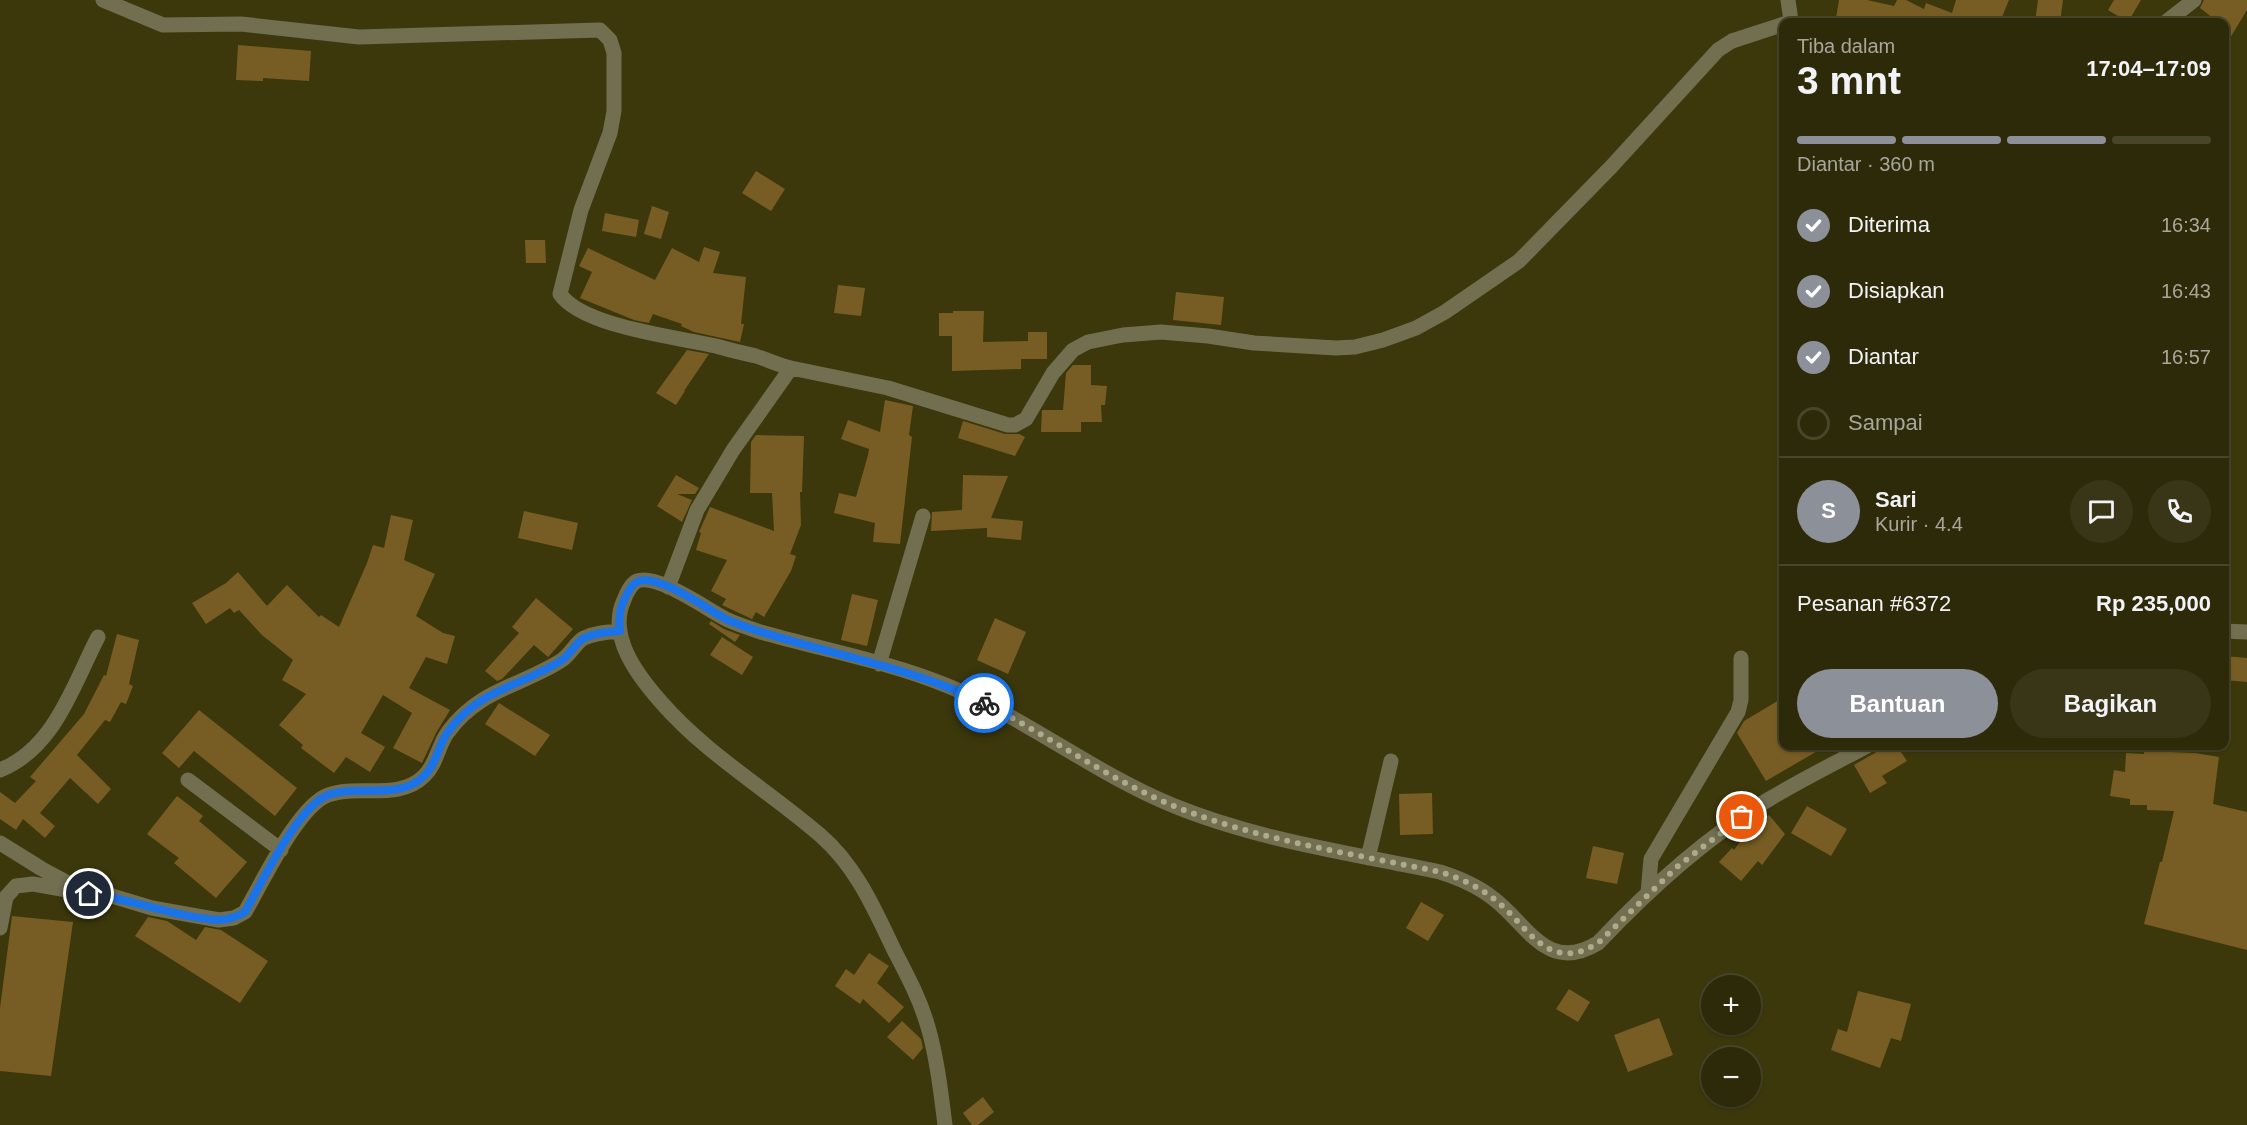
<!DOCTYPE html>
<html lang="id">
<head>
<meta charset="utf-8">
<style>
	:root { --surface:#2d2a09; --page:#393617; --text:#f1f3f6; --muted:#a7a79c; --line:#48462a; --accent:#8c9099 }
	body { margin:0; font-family:Arial,sans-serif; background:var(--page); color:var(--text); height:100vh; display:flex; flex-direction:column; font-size:22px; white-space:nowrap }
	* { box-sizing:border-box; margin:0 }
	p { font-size:20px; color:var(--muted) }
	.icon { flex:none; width:33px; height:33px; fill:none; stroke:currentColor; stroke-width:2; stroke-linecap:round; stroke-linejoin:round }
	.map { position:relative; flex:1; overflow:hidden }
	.panel { position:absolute; left:1779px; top:18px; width:450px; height:732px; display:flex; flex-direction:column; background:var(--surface); border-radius:12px; box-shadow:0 2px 4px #0004,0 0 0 2px var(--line) }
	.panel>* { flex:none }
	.controls { position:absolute; left:1701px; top:975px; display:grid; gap:12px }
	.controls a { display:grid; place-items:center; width:60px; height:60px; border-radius:50%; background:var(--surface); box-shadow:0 2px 4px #0004,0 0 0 2px var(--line); font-size:30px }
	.pin { position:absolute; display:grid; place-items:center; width:51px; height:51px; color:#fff; margin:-26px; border:3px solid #fff; border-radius:50%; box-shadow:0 2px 6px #0007 }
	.courier { position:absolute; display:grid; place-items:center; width:60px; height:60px; margin:-30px; border:4px solid #1a73e8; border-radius:50%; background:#fff; color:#222; box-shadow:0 2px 8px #0007 }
	.headline em { font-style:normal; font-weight:600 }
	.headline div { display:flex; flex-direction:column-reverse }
	.headline { display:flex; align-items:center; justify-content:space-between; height:102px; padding:0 18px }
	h1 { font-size:39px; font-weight:600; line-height:45px }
	.bar { display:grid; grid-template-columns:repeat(4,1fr); gap:9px 6px; align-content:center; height:72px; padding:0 18px }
	.bar i { height:8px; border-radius:4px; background:var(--line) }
	.bar .active { background:var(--accent) }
	.bar p { grid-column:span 4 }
	.line { display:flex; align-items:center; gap:15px; padding:0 18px; border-top:2px solid var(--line) }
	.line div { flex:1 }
	.round { display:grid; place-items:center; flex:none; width:63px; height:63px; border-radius:32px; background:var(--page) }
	ol { padding:0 18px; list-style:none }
	li { display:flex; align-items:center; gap:18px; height:66px }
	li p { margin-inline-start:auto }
	li .icon { padding:6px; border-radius:50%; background:var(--accent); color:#fff; stroke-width:4 }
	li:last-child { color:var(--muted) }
	li i { width:33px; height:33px; border:3px solid var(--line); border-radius:50% }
	.action { display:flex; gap:12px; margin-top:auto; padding:12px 18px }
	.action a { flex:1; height:69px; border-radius:36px; background:var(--accent); color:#fff; font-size:24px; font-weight:600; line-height:69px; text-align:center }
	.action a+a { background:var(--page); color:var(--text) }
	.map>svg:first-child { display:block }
	.building { fill:#775d23 }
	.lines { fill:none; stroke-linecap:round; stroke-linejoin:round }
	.minor { stroke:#716f50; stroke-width:15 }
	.done { stroke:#adab8c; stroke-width:6; stroke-dasharray:0 10.8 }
	.route { stroke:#1a73e8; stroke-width:8 }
</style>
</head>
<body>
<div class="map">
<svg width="2247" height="1125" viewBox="0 0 2247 1125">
	<rect width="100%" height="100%" fill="#3c380c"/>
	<path class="building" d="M1839,0H1867L1894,6L1897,0H1906L1924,9L1926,3L1952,13L1956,0H2009L2000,22H1859L1836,18Z
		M2038,0H2063L2060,22H2035Z
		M2114,0H2141L2128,22L2108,10Z
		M2204,0H2247V10L2224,48V22H2218L2200,8Z
		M238,45L311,51L309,81L263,78V81L236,80Z
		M756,171L785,189L771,211L742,193Z
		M652,206L669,212L661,239L644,234Z
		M605,213L639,220L636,237L602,231Z
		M525,240H545L546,263H526Z
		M704,247L720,252L713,273L746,277L741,324H744L740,342L694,332L681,326L682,324L653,314L649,323L634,320L580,298L592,272L579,266L588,248L655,280L672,248L699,262Z
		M838,285L865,288L861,316L834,313Z
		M1176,292L1224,297L1221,325L1173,320Z
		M953,311H984L983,342L1028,341V332H1047V359H1021V369L952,371V336H939V313H953Z
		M687,350L709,354L684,391H685L676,405L656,393Z
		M1073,365H1091V385L1107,386L1105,405H1101L1102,422H1081V432H1041L1042,410H1063L1066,373Z
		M885,400L913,406L909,435L912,437L900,544L873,542L875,523L834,513L839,493L856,497L868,455L869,449L841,439L848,420L880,432Z
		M963,421L1005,434H1019L1025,437L1015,456L958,438Z
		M756,435L804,436L802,492H800L801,525L790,554L796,556L791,571L764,617L756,612L752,619L722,605L726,599L711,591L727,560L696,550L701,533L699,532L710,507L774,531L772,493H750L751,442Z
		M676,475L699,488L695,494H677L692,500L682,522L657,506Z
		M963,475L1008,476L991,518L1023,521L1021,540L987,537V528L931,531L932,512L962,510Z
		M524,511L578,523L572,550L518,538Z
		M391,515L413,520L404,560L435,574L416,616L443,633L455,636L447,664L426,657L409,688L450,710L436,733L422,763L393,748L412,713L383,695L361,733L385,747L370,772L346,757L334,773L301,748L303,745L279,725L306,694L282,680L293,660L262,635L239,610L234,613L230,608L206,624L192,603L226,583L238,572L267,606L287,585L319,617L321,615L339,627L367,563L373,545L384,548Z
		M852,594L878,600L867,646L841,640Z
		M536,598L573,629L550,655L548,657L534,645L502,679L497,681L485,671L519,633L512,627Z
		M995,618L1026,632L1008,674L977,660Z
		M711,621L724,629L740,635L735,642L709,624Z
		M117,634L139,640L129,684L133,686L126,704L121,702L110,722L105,720L77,755L111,789L98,804L70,778L40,813L55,826L45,838L23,819L16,830L0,819V792L15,803L36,781L30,777L84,714L104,675L106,676Z
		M722,637L753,657L742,675L710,655Z
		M2224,656L2247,658V682L2224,680Z
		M1784,697V746H1826L1766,781L1737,733L1744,721Z
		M499,703L550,735L535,756L485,724Z
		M199,710L297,788L275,816L194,751L179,768L162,753Z
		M1887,746H1897L1907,761L1882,776L1887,783L1870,793L1854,765Z
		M2144,751L2195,753L2219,757L2213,804L2247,812V950L2144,924L2160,862H2162L2174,811L2147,810V805H2130V799L2110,796L2114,770L2125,772L2126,753L2144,754Z
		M1432,793L1433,834L1400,835L1399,794Z
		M177,796L203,816L199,821L247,862L216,898L174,863L179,858L147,834Z
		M1807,806L1847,829L1831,856L1791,833Z
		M1769,815L1785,834L1762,865L1758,861L1741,881L1719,862L1732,848L1734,850L1747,832Z
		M1593,846L1624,853L1617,884L1586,878Z
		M1421,902L1444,915L1428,941L1406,928Z
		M12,916L73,922L51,1076L0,1071V1008Z
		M148,917L167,921L196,940L205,927L221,930L268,961L240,1003L135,936Z
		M869,953L889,966L877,983L904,1007L889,1023L863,999L860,1004L835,986L846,969L854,975Z
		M1569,989L1590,1002L1578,1022L1556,1009Z
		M1858,991L1911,1004L1901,1041L1891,1038L1880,1068L1831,1050L1838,1029L1847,1032Z
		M1659,1018L1673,1055L1628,1072L1614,1035Z
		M902,1021L921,1039L923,1048L913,1060L887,1037Z
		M983,1097L994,1112L978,1125H972L963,1113Z"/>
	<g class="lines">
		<path class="minor" d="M103,0L163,25L241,24L359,37L600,30L610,40L614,53V111L610,133L581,210L560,294C583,327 677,337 716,346C729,350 743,353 756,356C768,360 779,365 791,368
			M1788,0L1791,21
			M2166,22L2194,0
			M668,587L697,510L733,450L791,368L888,388L1008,425H1015L1026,419L1053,373L1073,350L1088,342L1123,335L1161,332L1208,336L1254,343L1336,348L1355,347L1383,340L1416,328L1445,312L1519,261L1611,167L1718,50L1732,41L1784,24
			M2224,631L2247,632
			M879,664L923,516
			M0,770C55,748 73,685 98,637
			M188,780L281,850
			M0,843L42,869L89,894L112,896L152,908L219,920L234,918L245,912C262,883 298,806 328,795C359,784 399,801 424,776C437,764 438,745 448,732C479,689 522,686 562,660C571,654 576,642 584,638C595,633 607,632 620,631
			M1368,858L1391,761
			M1648,893L1651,859L1738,712L1741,700V658
			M0,928L6,897L16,886L33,884L73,891
			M945,1125C941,1093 937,1058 928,1027C920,999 907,975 894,950C874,908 856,866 820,835C768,790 706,754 661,702C638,676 607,636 624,600C626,594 631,584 637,581C658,573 709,611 728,620C739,625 752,629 764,633C825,650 889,662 948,686C1026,718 1094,773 1172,805C1257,840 1350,853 1440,872C1459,878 1478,886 1494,899C1528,925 1547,974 1598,943C1648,890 1703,840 1766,801C1799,781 1833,764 1867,746"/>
	</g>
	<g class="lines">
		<path class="done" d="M984,703C1047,735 1104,776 1169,804C1255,840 1350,853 1440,872C1459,878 1478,886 1494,899C1528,925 1547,975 1598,943L1678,866L1742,817"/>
		<path class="route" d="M89,894C133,899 174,917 218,920C228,920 236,917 245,912C261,884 298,806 328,795C359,784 399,801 424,776C437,764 438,745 448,732C478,689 523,686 562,660C571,654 576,642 584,638C595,633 607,632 620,631C618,618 620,606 627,594C630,589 633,583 639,581C660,575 706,608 724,618C731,622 739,624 746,627C825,654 909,666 984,703"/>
	</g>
</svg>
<div class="controls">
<a>+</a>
<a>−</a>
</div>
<div class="pin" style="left:1742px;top:817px;background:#ea580c"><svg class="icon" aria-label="bag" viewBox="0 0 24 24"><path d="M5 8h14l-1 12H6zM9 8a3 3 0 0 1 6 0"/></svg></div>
<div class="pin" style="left:89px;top:894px;background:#1f2937"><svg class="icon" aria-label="home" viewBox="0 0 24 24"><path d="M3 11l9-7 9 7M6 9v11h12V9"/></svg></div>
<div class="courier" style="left:984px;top:703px"><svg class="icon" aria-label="bike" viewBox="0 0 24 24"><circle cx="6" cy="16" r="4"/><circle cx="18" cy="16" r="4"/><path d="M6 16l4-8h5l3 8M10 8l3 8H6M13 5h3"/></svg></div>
<section class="panel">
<div class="headline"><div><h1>3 mnt</h1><p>Tiba dalam</p></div><em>17:04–17:09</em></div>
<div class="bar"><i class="active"></i><i class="active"></i><i class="active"></i><i></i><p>Diantar · 360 m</p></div>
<ol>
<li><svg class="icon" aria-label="check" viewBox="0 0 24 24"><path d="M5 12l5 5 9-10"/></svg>Diterima<p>16:34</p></li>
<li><svg class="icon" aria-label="check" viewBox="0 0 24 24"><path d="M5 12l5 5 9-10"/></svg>Disiapkan<p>16:43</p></li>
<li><svg class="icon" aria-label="check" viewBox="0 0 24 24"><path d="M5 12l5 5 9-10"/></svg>Diantar<p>16:57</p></li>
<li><i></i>Sampai</li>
</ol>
<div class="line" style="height:108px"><b class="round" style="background:var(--accent);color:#fff">S</b><div><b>Sari</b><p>Kurir · 4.4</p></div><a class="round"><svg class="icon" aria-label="chat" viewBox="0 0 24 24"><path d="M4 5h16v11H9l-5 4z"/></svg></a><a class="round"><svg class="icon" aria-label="phone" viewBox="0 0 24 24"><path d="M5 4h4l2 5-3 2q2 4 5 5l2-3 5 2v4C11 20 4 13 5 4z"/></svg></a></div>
<div class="line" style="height:78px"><div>Pesanan #6372</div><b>Rp 235,000</b></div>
<div class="action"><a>Bantuan</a><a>Bagikan</a></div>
</section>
</div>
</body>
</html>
